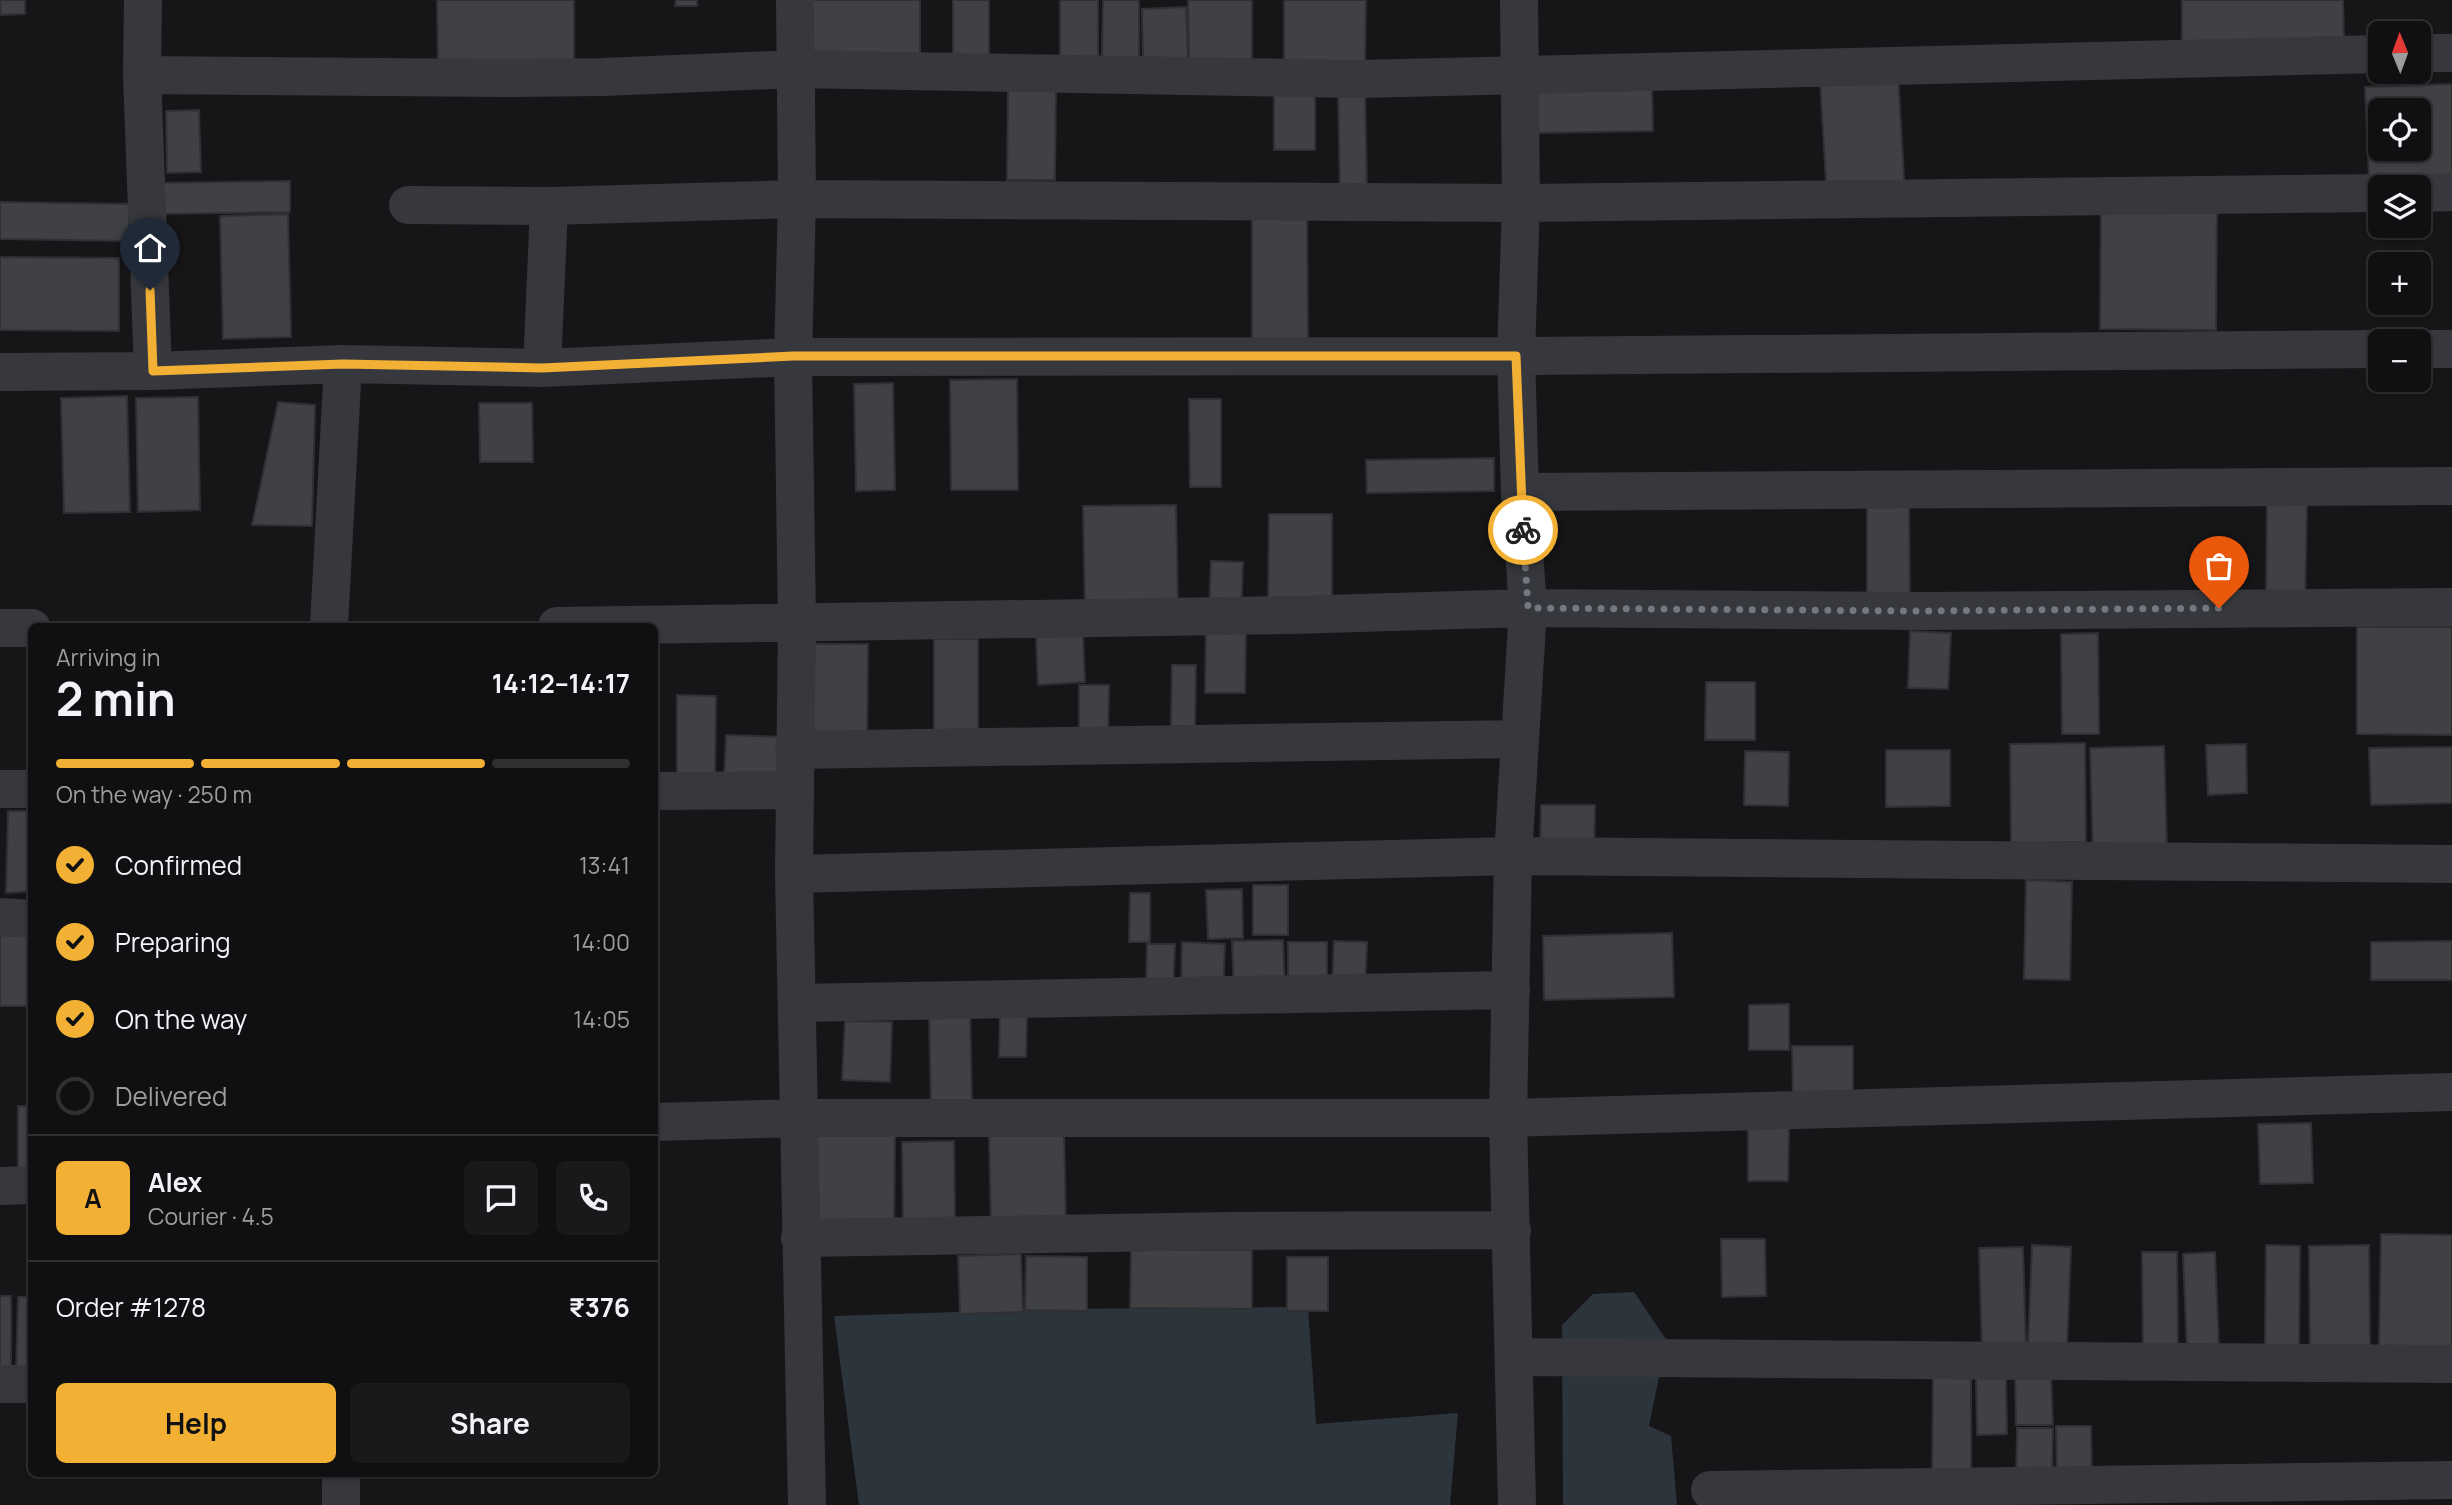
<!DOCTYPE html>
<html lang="en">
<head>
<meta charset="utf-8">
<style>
	:root { --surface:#101012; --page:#19191b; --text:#f1f3f6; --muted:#9c9d9f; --line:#303032; --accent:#f2b134 }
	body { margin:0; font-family:Manrope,sans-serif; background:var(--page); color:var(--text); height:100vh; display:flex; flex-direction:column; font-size:26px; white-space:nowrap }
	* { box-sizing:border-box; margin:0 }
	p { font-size:23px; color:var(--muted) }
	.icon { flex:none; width:38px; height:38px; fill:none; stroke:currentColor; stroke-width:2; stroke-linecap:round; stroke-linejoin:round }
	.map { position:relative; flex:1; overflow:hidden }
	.sheet { position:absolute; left:28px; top:623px; width:630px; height:854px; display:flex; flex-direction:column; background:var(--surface); border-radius:10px; box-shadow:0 2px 5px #0004,0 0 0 2px var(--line) }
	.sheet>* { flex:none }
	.needle { width:46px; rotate:359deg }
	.controls { position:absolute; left:2368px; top:21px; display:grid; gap:14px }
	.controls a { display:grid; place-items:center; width:63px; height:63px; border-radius:10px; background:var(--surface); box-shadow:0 2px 5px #0004,0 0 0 2px var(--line); font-size:35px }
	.pin { position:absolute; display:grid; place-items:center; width:60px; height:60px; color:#fff; margin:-72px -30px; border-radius:50% 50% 50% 0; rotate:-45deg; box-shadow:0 0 7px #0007 }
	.pin .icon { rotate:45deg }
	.courier { position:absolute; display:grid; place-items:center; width:70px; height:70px; margin:-35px; border:5px solid #f2b134; border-radius:50%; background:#fff; color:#222; box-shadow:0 2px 9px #0007 }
	.overview em { font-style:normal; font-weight:700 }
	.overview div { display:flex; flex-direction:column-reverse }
	.overview { display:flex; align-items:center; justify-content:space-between; height:119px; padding:0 28px }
	h1 { font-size:46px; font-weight:700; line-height:52px }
	.bar { display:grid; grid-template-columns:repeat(4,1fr); gap:10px 7px; align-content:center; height:84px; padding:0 28px }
	.bar i { height:9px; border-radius:5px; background:var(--line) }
	.bar .current { background:var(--accent) }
	.bar p { grid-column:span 4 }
	.line { display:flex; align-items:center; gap:18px; padding:0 28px; border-top:2px solid var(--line) }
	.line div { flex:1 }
	.round { display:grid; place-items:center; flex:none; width:74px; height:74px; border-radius:10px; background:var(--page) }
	ol { padding:0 28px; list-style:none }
	li { display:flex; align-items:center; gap:21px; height:77px }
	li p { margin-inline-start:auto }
	li .icon { padding:7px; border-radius:50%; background:var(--accent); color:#111; stroke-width:4 }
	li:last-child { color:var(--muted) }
	li i { width:38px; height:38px; border:4px solid var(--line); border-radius:50% }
	.cta { display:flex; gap:14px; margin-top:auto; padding:14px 28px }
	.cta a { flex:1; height:80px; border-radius:10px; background:var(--accent); color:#111; font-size:28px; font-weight:700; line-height:80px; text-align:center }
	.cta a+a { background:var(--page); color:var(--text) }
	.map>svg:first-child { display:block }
	.water { fill:#2c353c }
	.building { fill:#404145; stroke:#303034; stroke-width:2; fill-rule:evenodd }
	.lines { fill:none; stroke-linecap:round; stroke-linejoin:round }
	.street { stroke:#37383d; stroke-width:38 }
	.done { stroke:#757880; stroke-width:7; stroke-dasharray:0 12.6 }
	.route { stroke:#f2b134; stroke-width:9 }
</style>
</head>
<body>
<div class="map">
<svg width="2452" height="1505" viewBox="0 0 2452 1505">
	<rect width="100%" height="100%" fill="#161618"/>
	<path class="water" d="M1634,1292L1663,1335L1693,1369L1660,1372L1649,1426L1671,1436L1677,1505H1563L1562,1325L1593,1294Z
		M1308,1307L1316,1424L1458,1413L1450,1505H859L834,1316L1046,1309Z"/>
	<path class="building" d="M0,0H25V14L1,15Z
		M437,0H574V61L438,62Z
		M676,0H697V6H675Z
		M800,0H920V59H800Z
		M953,0H989V57H953Z
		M1060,0H1098V57L1060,58Z
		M1103,0H1139V61H1102Z
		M1188,0H1252V59L1189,60Z
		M1284,0H1366L1365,66L1284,67Z
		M2182,0H2343L2344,38L2182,42Z
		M1186,7L1188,60L1143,61L1142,9Z
		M1898,76L1905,193L1827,197L1820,81Z
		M1274,83H1315V150H1274Z
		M2452,84V176L2369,179L2365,87ZM2380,110H2418V149H2380Z
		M1652,85L1653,131L1537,133L1536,86Z
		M1008,86H1056L1055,180H1007Z
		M1338,88H1365L1367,191H1340Z
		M199,110L201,172L167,173L166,111Z
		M290,181V212L156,214V183Z
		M2101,198H2217L2216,330L2100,329Z
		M0,202L129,204V241L0,239Z
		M288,214L291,337L223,339L220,216Z
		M1252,215H1307L1308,342H1252Z
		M0,257L119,258V331L0,330Z
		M1017,379L1018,490H951L950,380Z
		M893,383L895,490L856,491L854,384Z
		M127,396L130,512L64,513L61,398Z
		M198,397L200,510L138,512L136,398Z
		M1189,399H1221V487H1190Z
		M278,402L315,405L312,526L252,525Z
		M479,403H532L533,462H480Z
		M1494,458V491L1367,493L1366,460Z
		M2267,500L2307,501L2305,605H2266Z
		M1867,503H1909L1910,602L1867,603Z
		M1176,505L1178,608L1085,609L1083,506Z
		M1269,514H1332V612H1268Z
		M1211,561L1243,562L1241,615L1209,614Z
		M2357,627H2452V735L2357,734Z
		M1206,630L1246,631L1245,693H1205Z
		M1910,631L1951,633L1948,689L1908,688Z
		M2098,633L2099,734H2062L2061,634Z
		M1083,635L1085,682L1038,685L1036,637Z
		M934,639H978V744H934Z
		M808,644H868L867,746H807Z
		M1172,665H1196L1195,726H1171Z
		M1706,682H1755V740H1705Z
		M1079,685H1109L1108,741H1079Z
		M677,695L716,696L715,779H677Z
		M726,735L788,737L787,780L724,779Z
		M2085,743L2086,842L2011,843L2010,744Z
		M2246,744L2247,793L2208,795L2206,745Z
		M2164,746L2167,851L2093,854L2090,748Z
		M2452,747V803L2371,805L2369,748Z
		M1886,750H1950V806L1886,807Z
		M1745,751L1789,752L1788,806L1744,805Z
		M1541,805H1595L1594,856H1540Z
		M8,811H32V891L6,893Z
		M2026,880L2072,882L2070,980L2024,979Z
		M1253,885H1288V935H1253Z
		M1242,889L1243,938L1208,939L1206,890Z
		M1130,893H1150V942H1129Z
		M1672,933L1674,997L1544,1000L1543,936Z
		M0,935L32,936V1006H0Z
		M1283,940L1285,991L1234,993L1232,941Z
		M1334,941L1367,942L1365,990L1332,989Z
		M2452,941V980H2371V942Z
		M1182,942L1225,944L1223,994L1181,993Z
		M1288,942H1327V989L1288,988Z
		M1147,944H1175L1173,992L1146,991Z
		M1789,1004V1050H1749V1005Z
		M1000,1010L1027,1011L1026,1057H999Z
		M970,1011L972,1105L931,1106L929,1013Z
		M845,1021L892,1022L890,1082L842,1080Z
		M1792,1046H1853V1102H1793Z
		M18,1106H32V1170H18Z
		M2311,1123L2313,1183L2260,1184L2258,1124Z
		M1748,1126L1789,1127L1788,1181H1748Z
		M1064,1130L1066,1226L991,1227L989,1131Z
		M807,1132L895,1133L894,1231L805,1229Z
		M954,1141L955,1222L903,1223L902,1142Z
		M2381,1234L2452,1235V1349L2379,1348Z
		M1721,1239H1765L1766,1296L1722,1297Z
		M2032,1245L2071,1247L2067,1346L2028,1345Z
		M2266,1245L2300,1246L2299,1347H2265Z
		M2369,1245L2370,1350H2310L2309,1246Z
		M2023,1247L2026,1348L1982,1349L1979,1248Z
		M1131,1250H1252V1309L1130,1308Z
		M2142,1252H2177L2178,1350L2143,1351Z
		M2215,1252L2219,1350L2187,1351L2183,1254Z
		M1021,1254L1023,1312L960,1314L958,1256Z
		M1026,1256L1087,1257V1311L1025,1310Z
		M1287,1257H1328V1311H1287Z
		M0,1296H11V1376H0Z
		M18,1297H32V1374L16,1373Z
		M1933,1375H1971V1485H1932Z
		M2006,1377L2007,1434L1977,1435L1976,1378Z
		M2051,1377L2053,1425H2016L2015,1378Z
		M2056,1426H2091L2092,1482L2057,1483Z
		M2017,1428H2053L2052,1485H2016Z"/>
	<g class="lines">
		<path class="street" d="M143,0L142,75L153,371
			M795,0L797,199L793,357L797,622L794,874L807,1505
			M2418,53H2452
			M142,75L506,78L603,77L796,69L1359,79L2380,54
			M2418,193L2452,192
			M408,205L549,206L797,199L1521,203L2380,193
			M2418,349H2452
			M542,368L549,206
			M0,372L153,371L343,364L542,368L793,357L1516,356L2380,349
			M1520,492L2452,486
			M329,626L343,364
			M557,626L1292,615L1528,608L1919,611L2452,607
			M0,628H32
			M794,750L1520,739
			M0,789H32
			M654,791L794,790
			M794,874L1513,856L2452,864
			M0,917L32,919
			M797,1003L1511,990
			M654,1122L800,1118H1508L2452,1092
			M0,1186L32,1185
			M800,1238L1231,1231L1512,1230
			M1515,1357L2452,1364
			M0,1384H32
			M1710,1490L2452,1480
			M341,1505V1474
			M1517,1505L1508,1118L1513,856L1528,608L1520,492L1516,356L1521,203L1519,0"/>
	</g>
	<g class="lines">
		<path class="done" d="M1523,530L1528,608L1919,611L2219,608"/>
		<path class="route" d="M150,290L153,371L343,364L542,368L793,356H1516L1523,530"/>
	</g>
</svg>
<div class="controls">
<a><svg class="needle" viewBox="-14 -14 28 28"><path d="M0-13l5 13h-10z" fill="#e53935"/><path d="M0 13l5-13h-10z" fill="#9c9d9f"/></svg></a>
<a><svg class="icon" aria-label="locate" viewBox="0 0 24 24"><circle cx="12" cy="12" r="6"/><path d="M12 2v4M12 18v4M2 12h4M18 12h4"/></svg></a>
<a><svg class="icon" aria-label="layers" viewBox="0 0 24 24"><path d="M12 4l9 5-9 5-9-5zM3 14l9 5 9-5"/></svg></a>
<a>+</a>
<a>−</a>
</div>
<div class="pin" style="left:2219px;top:608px;background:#ea580c"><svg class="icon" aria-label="bag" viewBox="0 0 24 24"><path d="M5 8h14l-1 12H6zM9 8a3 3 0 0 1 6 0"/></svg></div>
<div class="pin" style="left:150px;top:290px;background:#1f2937"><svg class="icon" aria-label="home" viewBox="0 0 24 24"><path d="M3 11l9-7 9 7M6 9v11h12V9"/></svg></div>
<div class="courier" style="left:1523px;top:530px"><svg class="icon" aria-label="bike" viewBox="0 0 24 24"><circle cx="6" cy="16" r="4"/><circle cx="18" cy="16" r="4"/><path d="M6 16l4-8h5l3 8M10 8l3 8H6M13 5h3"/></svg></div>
<section class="sheet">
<div class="overview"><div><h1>2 min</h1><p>Arriving in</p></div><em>14:12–14:17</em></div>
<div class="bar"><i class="current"></i><i class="current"></i><i class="current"></i><i></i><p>On the way · 250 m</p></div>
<ol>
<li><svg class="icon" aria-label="check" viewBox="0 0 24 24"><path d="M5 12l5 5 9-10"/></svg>Confirmed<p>13:41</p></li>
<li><svg class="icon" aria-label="check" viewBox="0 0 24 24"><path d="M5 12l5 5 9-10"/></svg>Preparing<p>14:00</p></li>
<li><svg class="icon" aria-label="check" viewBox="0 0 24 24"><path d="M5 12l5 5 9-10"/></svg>On the way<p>14:05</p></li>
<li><i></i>Delivered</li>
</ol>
<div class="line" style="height:126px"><b class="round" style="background:var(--accent);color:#111">A</b><div><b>Alex</b><p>Courier · 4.5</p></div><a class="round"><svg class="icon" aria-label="chat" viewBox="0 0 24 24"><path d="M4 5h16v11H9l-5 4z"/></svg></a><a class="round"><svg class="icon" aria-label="phone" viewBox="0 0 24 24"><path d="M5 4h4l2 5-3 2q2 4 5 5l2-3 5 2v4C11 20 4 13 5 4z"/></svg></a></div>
<div class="line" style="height:91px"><div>Order #1278</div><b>₹376</b></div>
<div class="cta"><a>Help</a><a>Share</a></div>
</section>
</div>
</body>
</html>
